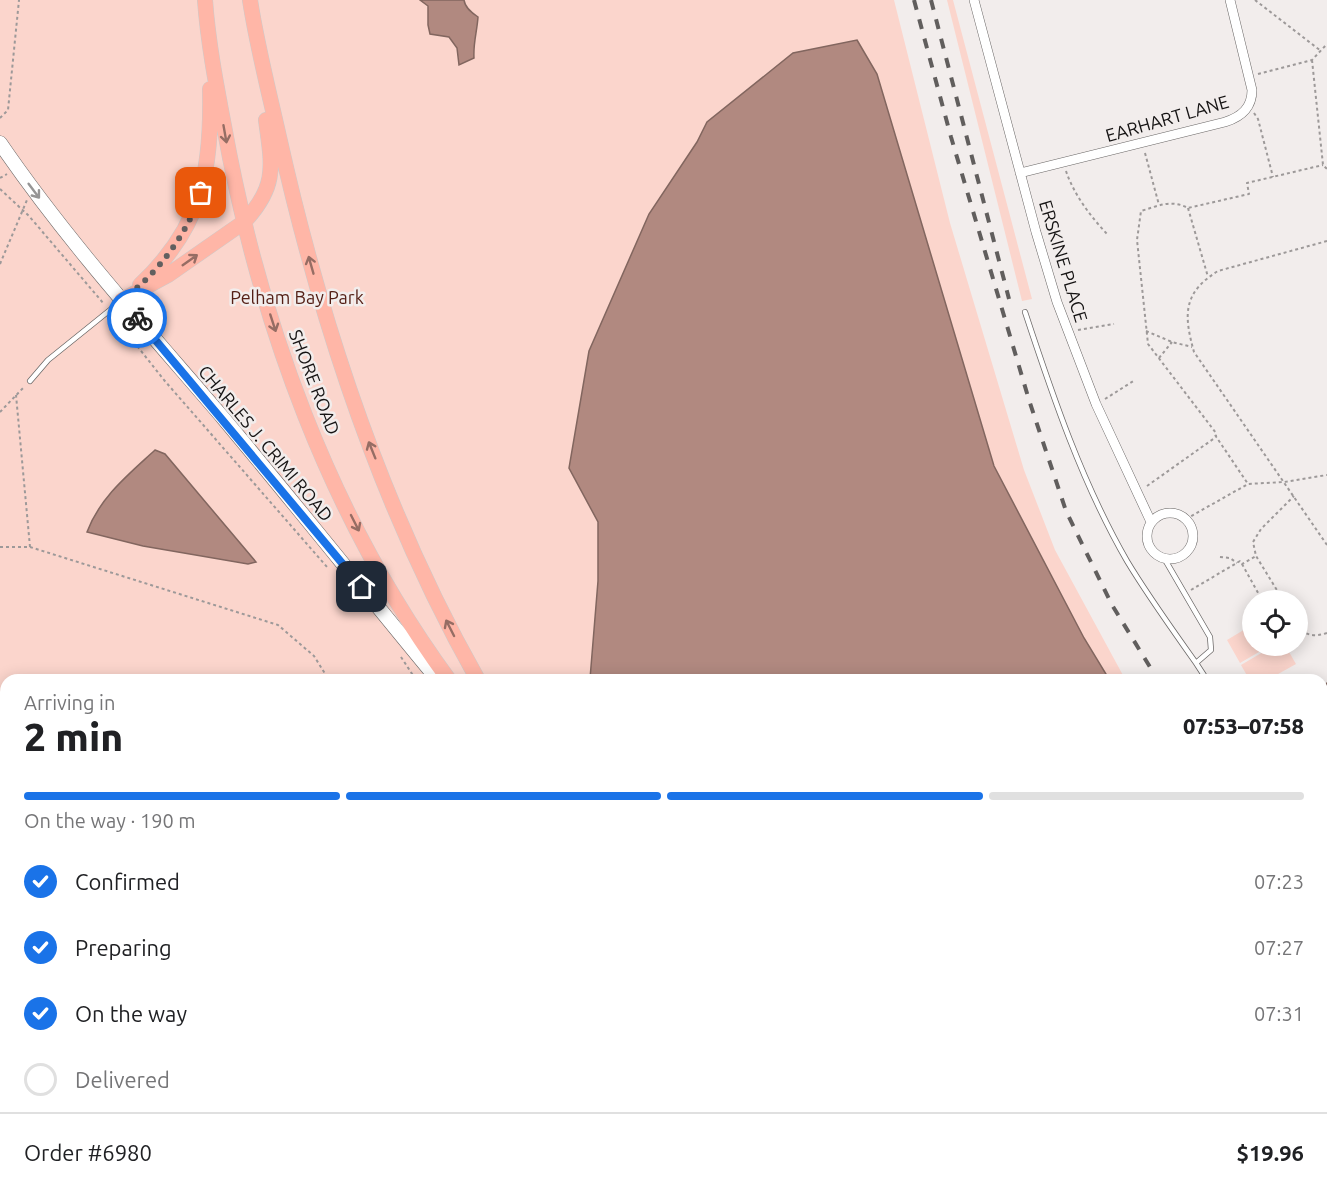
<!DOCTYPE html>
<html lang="en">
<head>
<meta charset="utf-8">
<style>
	:root { --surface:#fff; --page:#f2f2f2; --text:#202124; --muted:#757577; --line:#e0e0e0; --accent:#1a73e8 }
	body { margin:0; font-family:Ubuntu,sans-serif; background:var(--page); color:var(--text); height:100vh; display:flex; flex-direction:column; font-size:22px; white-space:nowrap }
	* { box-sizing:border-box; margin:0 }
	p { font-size:20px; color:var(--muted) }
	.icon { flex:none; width:33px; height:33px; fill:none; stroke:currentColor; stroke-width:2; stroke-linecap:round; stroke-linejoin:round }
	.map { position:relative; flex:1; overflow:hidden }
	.sheet { position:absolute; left:0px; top:674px; width:1328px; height:530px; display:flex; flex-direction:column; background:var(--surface); border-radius:18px 18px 0 0; box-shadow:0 3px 15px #0003 }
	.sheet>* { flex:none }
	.controls { position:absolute; left:1242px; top:590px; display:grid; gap:12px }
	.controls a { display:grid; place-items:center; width:66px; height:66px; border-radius:50%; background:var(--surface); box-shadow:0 3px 15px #0003; font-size:30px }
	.pin { position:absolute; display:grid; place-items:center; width:51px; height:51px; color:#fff; margin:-26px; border-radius:12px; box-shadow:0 3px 9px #0006 }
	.courier { position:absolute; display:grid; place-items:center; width:60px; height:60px; margin:-30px; border:4px solid #1a73e8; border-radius:50%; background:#fff; color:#222; box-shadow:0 2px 8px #0007 }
	.overview em { font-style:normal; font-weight:800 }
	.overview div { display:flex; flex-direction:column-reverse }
	.overview { display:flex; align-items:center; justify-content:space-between; height:102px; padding:0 24px }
	h1 { font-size:39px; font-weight:800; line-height:45px }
	.bar { display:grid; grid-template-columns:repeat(4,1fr); gap:9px 6px; align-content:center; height:72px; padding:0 24px }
	.bar i { height:8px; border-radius:4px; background:var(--line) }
	.bar .selected { background:var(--accent) }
	.bar p { grid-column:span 4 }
	.line { display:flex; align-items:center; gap:15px; padding:0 24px; border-top:2px solid var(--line) }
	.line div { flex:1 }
	ol { padding:0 24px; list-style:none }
	li { display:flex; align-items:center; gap:18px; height:66px }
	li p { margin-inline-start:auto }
	li .icon { padding:6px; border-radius:50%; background:var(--accent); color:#fff; stroke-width:4 }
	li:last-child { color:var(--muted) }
	li i { width:33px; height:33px; border:3px solid var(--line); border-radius:50% }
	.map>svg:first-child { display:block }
	.green { fill:#fbd5cc }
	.water { fill:#b18980; stroke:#82665f; stroke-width:1.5 }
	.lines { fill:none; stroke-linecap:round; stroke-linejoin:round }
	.service-casing { stroke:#6b6867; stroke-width:6 }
	.minor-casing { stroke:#6b6867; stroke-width:10 }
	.secondary-casing { stroke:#6b6867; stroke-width:15 }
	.primary-casing { stroke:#cccbcb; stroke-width:16 }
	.path { stroke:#9d9999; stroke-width:2; stroke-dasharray:3 3; stroke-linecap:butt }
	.service { stroke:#fff; stroke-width:4.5 }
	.minor { stroke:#fff; stroke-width:9 }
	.secondary { stroke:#fff; stroke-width:14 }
	.primary { stroke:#ffb6a7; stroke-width:15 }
	.rail { stroke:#615e5d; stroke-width:4; stroke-dasharray:10 10; stroke-linecap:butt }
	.oneway { stroke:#966d64 }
	.oneway2 { stroke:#969595 }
	.done { stroke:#625f5f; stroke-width:6; stroke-dasharray:0 10.8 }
	.route { stroke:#1a73e8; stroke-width:8 }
	.labels { text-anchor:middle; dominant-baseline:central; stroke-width:5; stroke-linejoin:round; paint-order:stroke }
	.street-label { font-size:18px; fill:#151313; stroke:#f2edec }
	.park-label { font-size:18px; fill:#541f15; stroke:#f2edec }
</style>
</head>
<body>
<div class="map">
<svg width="1327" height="1202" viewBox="0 0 1327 1202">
	<rect width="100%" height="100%" fill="#f2edec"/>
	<path class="green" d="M0,0H894L950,223L1024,470L1055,550L1125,679L6,680V1197H891L889,1202H0Z
		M947,0H953L1032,299L1022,301Z
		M1252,625V645H1271L1240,663L1227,640Z
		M1275,645H1285L1296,664L1269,679H1249L1241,665Z"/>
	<path class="water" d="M420,0H464C465,8 472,13 478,17C477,32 473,43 474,58L459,65L457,48L449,37L430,34L428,25V6Z
		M857,40L877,74L994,466L1084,638L1109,679H590L598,581V522L569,468L589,351L649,214L697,142L707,122L793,53Z
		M155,450L165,454L256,562L248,564L143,546L87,532C100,497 129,474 155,450Z
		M1327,683V1202H889L892,1197H1322V690Z"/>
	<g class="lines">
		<defs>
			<path id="service" d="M1025,312C1053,397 1082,483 1127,561C1148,596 1172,629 1196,663
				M30,381L48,360L120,302
				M1164,558L1210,637L1211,650L1196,663L1207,680"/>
			<path id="minor" d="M974,0L1036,232L1057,302L1096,404L1151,522
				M1020,173L1225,122C1241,117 1252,108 1252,90L1230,0
				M1147 536a23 23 0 1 1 46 0a23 23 0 1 1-46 0Z"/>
			<path id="secondary" d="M0,143C67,241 147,329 224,419C296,505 366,593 438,680"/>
			<path id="primary" d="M205,0C208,42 216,84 224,126C259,321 330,518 449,680
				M250,0C257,46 269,92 279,137C321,325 383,512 478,680
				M140,285C202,227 212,171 210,89
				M122,300L168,275L244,222C278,186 272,165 266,120
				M991,1197L998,1202"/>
		</defs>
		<use href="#service" class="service-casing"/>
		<use href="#minor" class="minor-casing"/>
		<use href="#secondary" class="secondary-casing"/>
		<use href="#primary" class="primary-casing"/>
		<path class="path" d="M1255,0L1321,51
			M1312,60L1323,165L1327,169
			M1258,74L1312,60L1327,44
			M1254,113L1258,119L1273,177
			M0,118L8,110L19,0
			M1145,153L1159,205
			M1066,171C1074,195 1091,217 1108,235
			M0,178L7,174
			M0,189L29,216L104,304
			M1188,208L1208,277
			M1327,241L1218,271C1182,293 1184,316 1194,352L1327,545
			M0,264L27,200
			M115,318L164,380L327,567
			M1078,330L1114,324
			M1146,331L1172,342L1192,347
			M1159,358L1172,342
			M1105,399L1135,380
			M0,412L24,387
			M1215,435L1248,484
			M1147,486L1216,437V433L1148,344L1137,240L1141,211C1158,206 1171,199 1188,208L1249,194L1247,183L1323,165
			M1186,519L1248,484L1284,482L1327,475
			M0,547H30L16,395
			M30,547L278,625L314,656L329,680
			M1220,557L1230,558L1237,563
			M1242,564L1262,600
			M1191,590L1240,561L1242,564L1256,556
			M1283,600L1256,556L1253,542L1261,529L1294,496
			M1298,625C1304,636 1315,637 1327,633
			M401,657L416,680
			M0,695L6,696
			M0,827L6,825
			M506,1197L508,1202
			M606,1197L607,1202
			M742,1197L743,1202
			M967,1197L974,1202"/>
		<use href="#service" class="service"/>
		<use href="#minor" class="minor"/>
		<use href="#secondary" class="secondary"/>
		<use href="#primary" class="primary"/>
		<path class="rail" d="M914,0L951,137L1029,400L1066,511L1112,605L1158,680
			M931,0L1009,299
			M1322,873L1327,879
			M1322,885L1327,892"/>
	</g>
	<defs><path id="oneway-shaft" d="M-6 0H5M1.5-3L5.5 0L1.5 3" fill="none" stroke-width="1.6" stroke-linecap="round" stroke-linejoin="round" transform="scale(1.5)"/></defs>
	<g class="oneway">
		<use href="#oneway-shaft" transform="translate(225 134) rotate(80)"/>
		<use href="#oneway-shaft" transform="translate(190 260) rotate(-35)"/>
		<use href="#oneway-shaft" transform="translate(311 265) rotate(-106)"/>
		<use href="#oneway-shaft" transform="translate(273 323) rotate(72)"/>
		<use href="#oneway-shaft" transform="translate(372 450) rotate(-112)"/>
		<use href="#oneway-shaft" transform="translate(355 523) rotate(63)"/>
		<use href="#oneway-shaft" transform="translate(450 628) rotate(-117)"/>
	</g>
	<use class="oneway2" href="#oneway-shaft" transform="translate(34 191) rotate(53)"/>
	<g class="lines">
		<path class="done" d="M137,318L122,300C158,273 186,236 201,193"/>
		<path class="route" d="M137,318L362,587"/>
	</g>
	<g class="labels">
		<g class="street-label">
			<text transform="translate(1167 118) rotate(-16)">EARHART LANE</text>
			<text transform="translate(1064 261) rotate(73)">ERSKINE PLACE</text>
			<text transform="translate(315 382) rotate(69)">SHORE ROAD</text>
			<text transform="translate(266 443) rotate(50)">CHARLES J. CRIMI ROAD</text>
		</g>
		<g class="park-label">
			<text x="297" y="297">Pelham Bay Park</text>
		</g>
	</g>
</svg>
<div class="controls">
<a><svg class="icon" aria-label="locate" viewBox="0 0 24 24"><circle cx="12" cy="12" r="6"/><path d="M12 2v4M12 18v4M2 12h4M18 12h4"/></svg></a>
</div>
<div class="pin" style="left:201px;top:193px;background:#ea580c"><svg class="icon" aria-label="bag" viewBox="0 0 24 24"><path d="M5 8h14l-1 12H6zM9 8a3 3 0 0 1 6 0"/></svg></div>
<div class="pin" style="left:362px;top:587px;background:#1f2937"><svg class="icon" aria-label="home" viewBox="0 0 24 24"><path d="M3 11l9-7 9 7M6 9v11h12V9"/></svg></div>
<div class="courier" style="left:137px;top:318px"><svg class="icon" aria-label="bike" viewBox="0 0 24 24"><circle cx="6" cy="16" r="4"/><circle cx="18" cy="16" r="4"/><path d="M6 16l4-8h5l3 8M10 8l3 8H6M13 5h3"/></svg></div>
<section class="sheet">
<div class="overview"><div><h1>2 min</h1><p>Arriving in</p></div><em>07:53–07:58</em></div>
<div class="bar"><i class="selected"></i><i class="selected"></i><i class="selected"></i><i></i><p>On the way · 190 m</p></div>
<ol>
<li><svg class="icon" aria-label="check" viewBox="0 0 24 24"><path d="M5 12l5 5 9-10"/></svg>Confirmed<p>07:23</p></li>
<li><svg class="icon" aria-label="check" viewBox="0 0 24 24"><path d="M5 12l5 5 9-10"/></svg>Preparing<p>07:27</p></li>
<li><svg class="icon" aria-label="check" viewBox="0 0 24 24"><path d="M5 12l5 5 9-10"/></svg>On the way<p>07:31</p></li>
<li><i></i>Delivered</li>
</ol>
<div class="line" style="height:78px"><div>Order #6980</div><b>$19.96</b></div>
</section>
</div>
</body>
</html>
